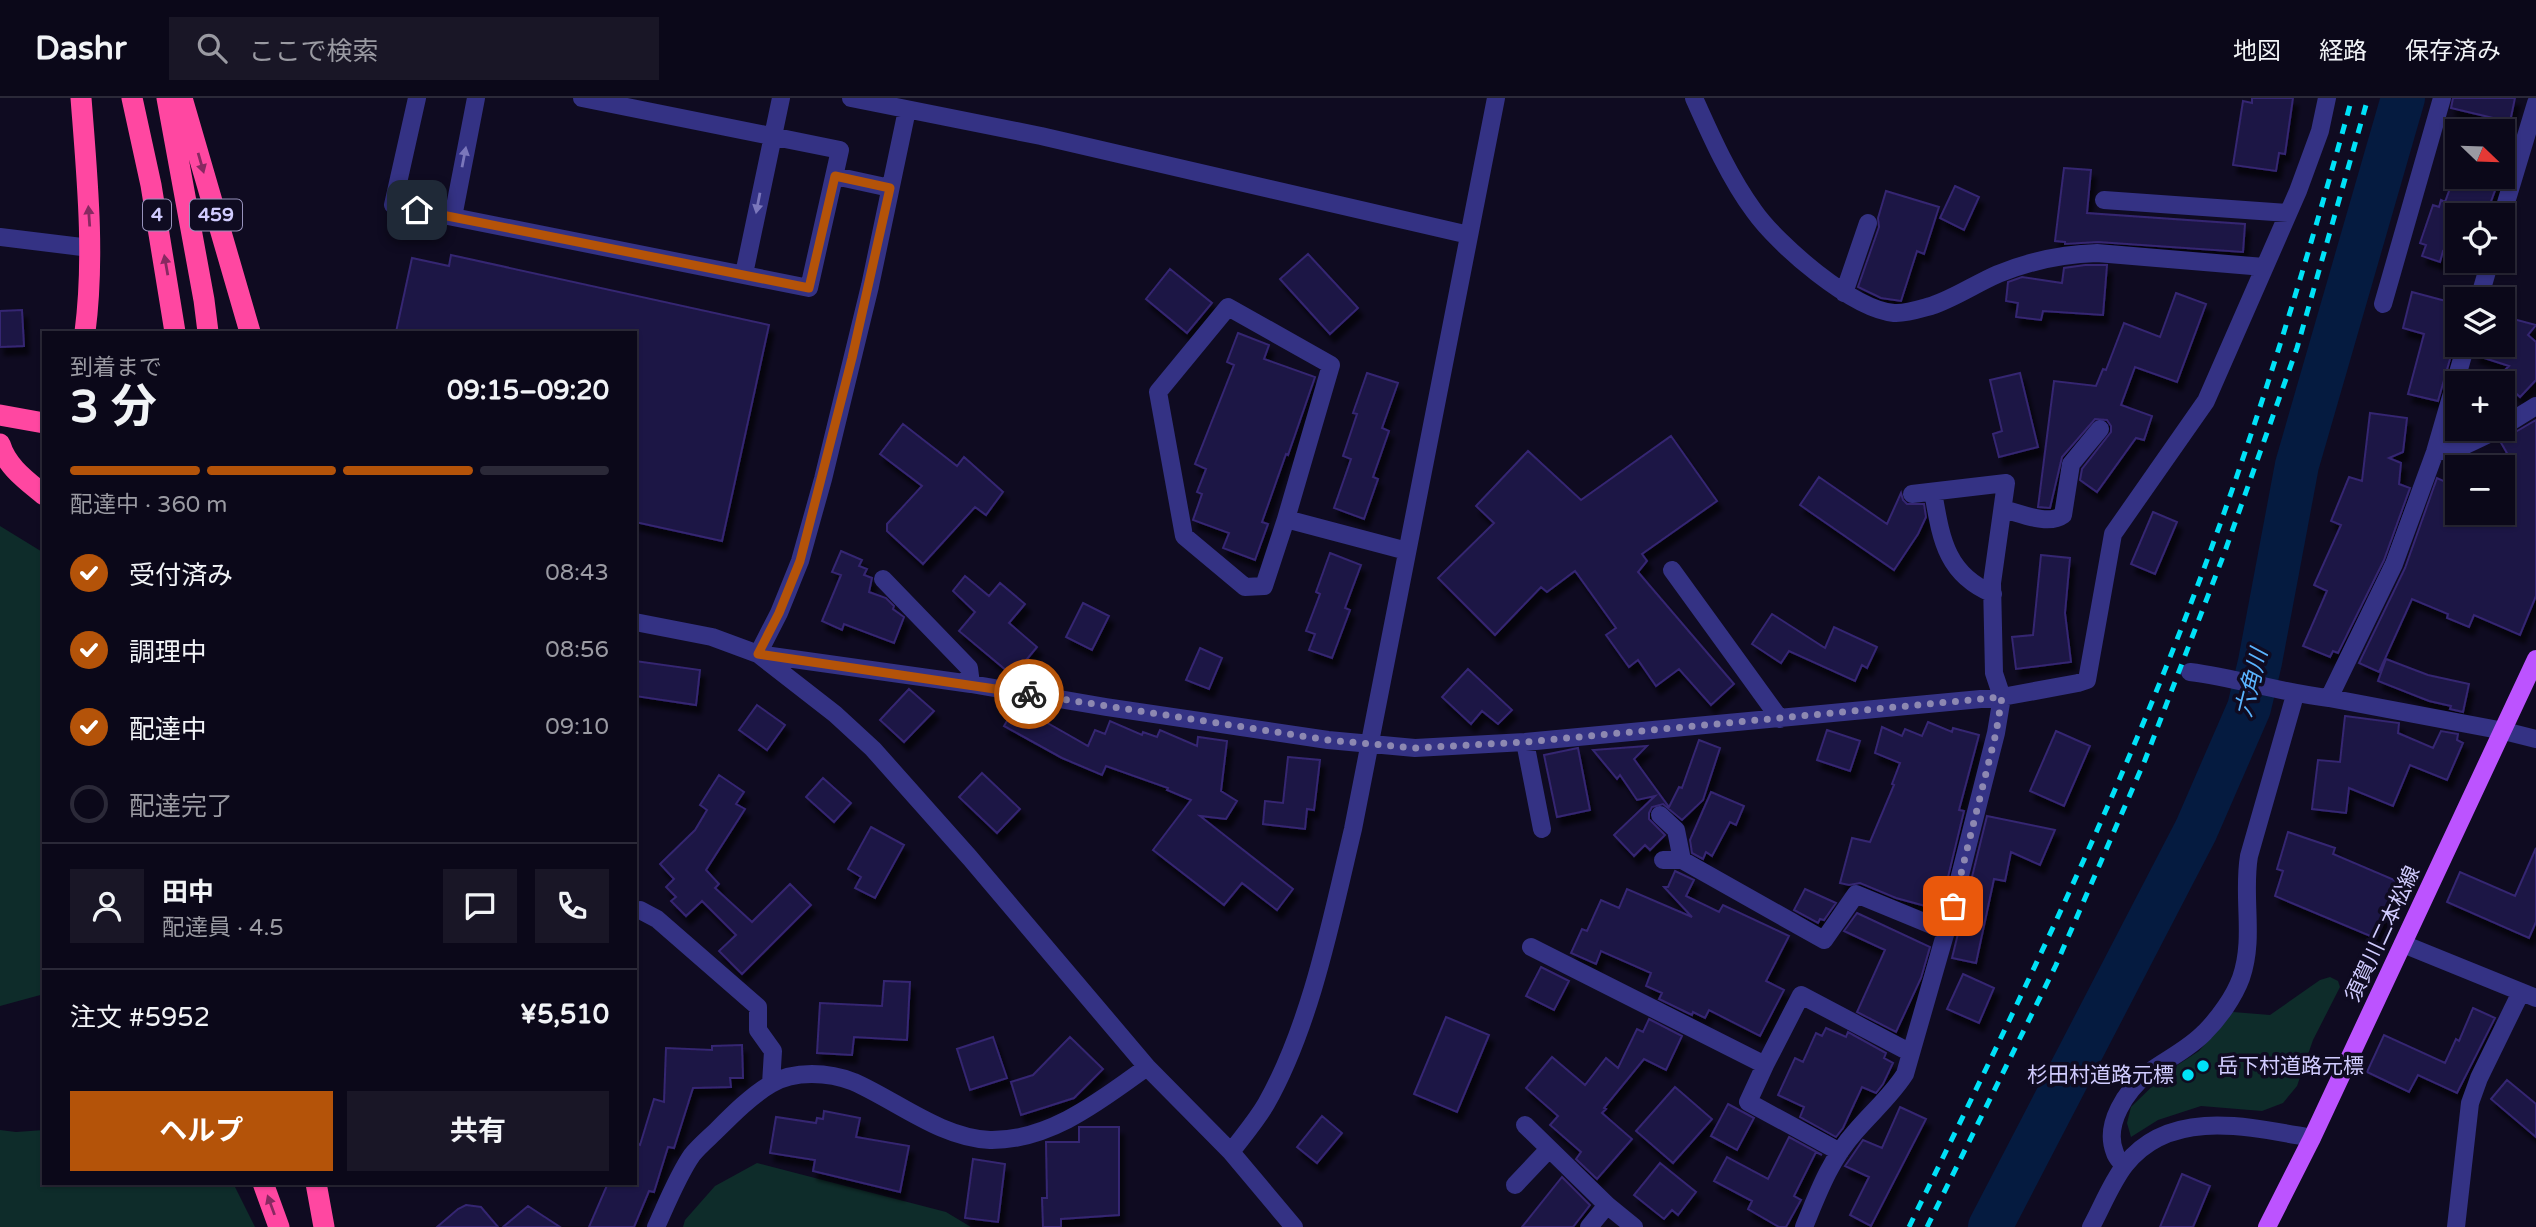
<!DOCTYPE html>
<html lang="ja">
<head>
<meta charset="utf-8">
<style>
	:root { --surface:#0b0819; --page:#191626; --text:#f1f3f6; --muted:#9a9aa2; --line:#2b2938; --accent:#b45309 }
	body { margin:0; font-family:"Varela Round","Noto Sans JP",sans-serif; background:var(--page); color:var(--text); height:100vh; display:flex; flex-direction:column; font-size:26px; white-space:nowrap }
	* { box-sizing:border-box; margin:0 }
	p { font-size:23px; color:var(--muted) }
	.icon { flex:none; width:38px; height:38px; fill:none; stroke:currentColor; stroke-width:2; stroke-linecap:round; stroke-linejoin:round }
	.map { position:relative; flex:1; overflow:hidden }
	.side { position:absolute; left:42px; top:233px; width:595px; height:854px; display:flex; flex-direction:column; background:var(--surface); border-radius:0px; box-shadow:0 2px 5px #0004,0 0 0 2px var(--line) }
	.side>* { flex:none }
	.needle { width:46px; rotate:113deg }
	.controls { position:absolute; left:2445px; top:21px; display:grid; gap:14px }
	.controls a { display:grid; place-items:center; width:70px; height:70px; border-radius:0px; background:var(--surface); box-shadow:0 2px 5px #0004,0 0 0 2px var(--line); font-size:35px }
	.pin { position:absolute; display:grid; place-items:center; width:60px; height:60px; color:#fff; margin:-30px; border-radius:14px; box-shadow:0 4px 10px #0006 }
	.courier { position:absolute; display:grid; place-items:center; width:70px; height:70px; margin:-35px; border:5px solid #b45309; border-radius:50%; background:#fff; color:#222; box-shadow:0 2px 9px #0007 }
	.summary em { font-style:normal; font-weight:700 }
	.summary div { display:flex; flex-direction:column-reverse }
	.summary { display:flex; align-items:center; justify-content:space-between; height:119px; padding:0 28px }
	h1 { font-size:46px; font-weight:700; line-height:52px }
	.bar { display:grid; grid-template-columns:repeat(4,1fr); gap:10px 7px; align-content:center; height:84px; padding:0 28px }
	.bar i { height:9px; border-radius:5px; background:var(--line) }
	.bar .selected { background:var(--accent) }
	.bar p { grid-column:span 4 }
	.line { display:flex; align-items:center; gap:18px; padding:0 28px; border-top:2px solid var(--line) }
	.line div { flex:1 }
	.round { display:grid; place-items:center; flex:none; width:74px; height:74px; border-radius:0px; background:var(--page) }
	ol { padding:0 28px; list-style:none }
	li { display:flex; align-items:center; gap:21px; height:77px }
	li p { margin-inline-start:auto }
	li .icon { padding:7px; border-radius:50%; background:var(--accent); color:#fff; stroke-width:4 }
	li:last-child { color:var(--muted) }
	li i { width:38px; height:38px; border:4px solid var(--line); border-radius:50% }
	.button { display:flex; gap:14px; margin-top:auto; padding:14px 28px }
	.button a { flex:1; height:80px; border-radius:0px; background:var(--accent); color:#fff; font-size:28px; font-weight:700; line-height:80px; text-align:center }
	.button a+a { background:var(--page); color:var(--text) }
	header { display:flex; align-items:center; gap:42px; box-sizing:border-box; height:98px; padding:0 35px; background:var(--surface); border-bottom:2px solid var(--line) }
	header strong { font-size:33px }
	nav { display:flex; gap:38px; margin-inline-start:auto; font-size:24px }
	.search { width:490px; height:63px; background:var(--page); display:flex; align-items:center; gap:18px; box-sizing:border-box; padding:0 24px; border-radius:0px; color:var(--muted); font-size:26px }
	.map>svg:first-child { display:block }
	.green { fill:#0e2c2a }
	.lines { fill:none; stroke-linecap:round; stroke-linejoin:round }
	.river { stroke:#051b40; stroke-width:44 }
	.building { fill:#1f1644; stroke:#342672; stroke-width:2; filter:url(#shadow) }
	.minor { stroke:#343284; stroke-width:18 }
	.major { stroke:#bc53ff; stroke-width:18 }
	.highway { stroke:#ff47a1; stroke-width:21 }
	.rail { stroke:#00e1f7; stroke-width:5; stroke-dasharray:10 9; stroke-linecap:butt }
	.oneway { fill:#7b77bb }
	.oneway2 { fill:#872961 }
	.done { stroke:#8d88b1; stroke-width:7; stroke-dasharray:0 12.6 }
	.route { stroke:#b45309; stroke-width:9 }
	.poi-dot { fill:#00e1f7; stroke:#0f0b21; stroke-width:2.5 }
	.labels { text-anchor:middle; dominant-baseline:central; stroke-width:7; stroke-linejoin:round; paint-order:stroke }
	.shield { fill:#0f0b21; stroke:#9792bc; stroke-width:2 }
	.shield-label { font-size:19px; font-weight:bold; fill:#d1ccff }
	.street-label { font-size:21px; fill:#d1ccff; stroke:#0f0b21 }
	.poi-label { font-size:21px; fill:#d1ccff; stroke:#0f0b21; text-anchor:start }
	.water-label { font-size:23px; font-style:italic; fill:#5ab4ff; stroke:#0f0b21 }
</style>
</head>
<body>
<header>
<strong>Dashr</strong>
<div class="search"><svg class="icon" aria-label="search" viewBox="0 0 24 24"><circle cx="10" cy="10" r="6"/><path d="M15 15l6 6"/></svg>ここで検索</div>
<nav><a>地図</a><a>経路</a><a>保存済み</a></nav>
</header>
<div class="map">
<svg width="2536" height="1129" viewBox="0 0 2536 1129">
	<defs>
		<filter id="shadow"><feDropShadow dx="4.5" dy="8" stdDeviation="2" flood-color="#0009"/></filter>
	</defs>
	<rect width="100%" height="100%" fill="#0f0b21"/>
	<path class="green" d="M0,428L44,455V896L0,908Z
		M2330,879L2338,883L2340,889L2313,942L2297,988L2283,1005L2262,1013L2201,1008L2158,1022L2131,1039L2127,1025L2131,1009L2167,974L2199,953L2233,914L2270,917L2320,882Z
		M0,1032L16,1034L44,1032V1085H233L255,1129H0Z
		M757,1065L946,1114L971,1129H683L685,1122L715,1088Z"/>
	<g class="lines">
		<path class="river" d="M1990,1129L2196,732L2249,610L2260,564L2297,367L2403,0"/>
	</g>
	<path class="building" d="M2252,0H2293L2285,56L2279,55L2276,73L2233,67L2243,3L2252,5Z
		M2453,0H2515L2510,24L2451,10Z
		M2064,70L2091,72L2087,115L2245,126L2243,154L2098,144L2065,146V144L2055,143Z
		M2454,79H2500L2486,117H2457V158L2443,153L2440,164L2422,158L2426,147L2420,145L2433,107L2439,109L2441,102L2445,104Z
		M1955,88L1979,99L1964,132L1940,120Z
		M1886,93L1939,109L1924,156L1917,153L1901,203L1881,200L1858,189L1879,129L1878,120Z
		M1308,156L1358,210L1330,236L1280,181Z
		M451,157L769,227L722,443L635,424V234H396L412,160L449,168Z
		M2085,167H2107L2103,217L2043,213L2041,222L2016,219L2018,205L2006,203L2008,184L2022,179L2062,185L2064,170Z
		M1170,171L1212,205L1187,235L1146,201Z
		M2412,194L2457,206L2447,247H2454L2438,303L2408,296L2424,236L2403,230Z
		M2176,195L2206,206L2177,284L2135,269L2121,307L2152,318L2144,342L2136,340L2097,394L2080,382L2082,371L2111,334V328L2107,322L2095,321L2062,359L2050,410L2038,409L2054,283L2096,288L2103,271L2106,272L2124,225L2160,239Z
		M22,212L24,248L0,249V213Z
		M2502,218L2536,227L2528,237L2536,244V282L2520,299L2498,279L2509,268L2475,257L2477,247H2502Z
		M1238,235L1269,247L1264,261L1315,279L1288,357L1286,356L1262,424L1268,426L1255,462L1223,450L1229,435L1193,422L1202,396L1197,394L1206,371L1195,366L1234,267L1227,264Z
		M1367,275L1398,285L1382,330L1389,333L1373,379L1378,381L1364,421L1334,410L1351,361L1343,358L1357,316L1353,315Z
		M2020,275L2038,349L1999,359L1993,336L2002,333L1990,282Z
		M2370,315L2407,320L2403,354L2389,360L2401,365L2399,386L2410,390L2384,462L2338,555L2333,553L2330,559L2303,548L2327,493L2314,487L2341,427L2331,423L2349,379L2362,383Z
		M2536,322V498L2520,537L2474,517L2469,529L2447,520L2448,516L2412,501L2379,574L2359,565L2405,470L2437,380L2457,389V415H2502V369H2498L2494,362L2507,355L2500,343Z
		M903,326L957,368L964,359L1003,394L986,417L975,409L923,466L887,433V426L922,388L880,356Z
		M1671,338L1717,403L1642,456L1647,463L1638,474L1734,586L1711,607L1679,571L1656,588L1638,562L1629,569L1606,537L1616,530L1575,473L1547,494L1541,489L1495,537L1438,480L1494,425L1476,408L1528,353L1581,402Z
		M1819,379L1887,426L1901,395L1903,402L1907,406H1924L1926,419L1918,436L1894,472L1800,407Z
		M2153,414L2177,424L2155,476L2131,466Z
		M841,453L862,462L859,468L867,471L864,477L872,480L869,494L886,500L894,508L893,511L904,519L894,545L844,526L842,532L822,523L841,477L832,474Z
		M1330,455L1361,467L1345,510L1350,512L1332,560L1309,552L1315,536L1306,533L1320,496L1316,494Z
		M2041,457L2070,460L2065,515L2071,564L2016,571L2012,539L2033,537Z
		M965,478L989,498L1000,485L1025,506L1009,525L1037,549L1013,578L959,533L975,514L953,493Z
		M1083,505L1109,518L1092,552L1066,539Z
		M1772,516L1825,550L1834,529L1877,549L1867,570L1862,567L1855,583L1789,553L1781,565L1752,546Z
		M1200,550L1222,560L1209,591L1186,582Z
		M2386,561L2428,577L2469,586L2463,614L2450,611L2451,608L2429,603L2378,583Z
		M635,563L700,572L696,607L635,598Z
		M1468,571L1512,612L1498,626L1482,613L1471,626L1442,599Z
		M909,591L934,613L904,644L880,622Z
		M757,607L785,627L767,652L739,632Z
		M1016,607L1088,648L1095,632L1105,636L1110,623L1142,637L1143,634L1157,639L1160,632L1197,648L1198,639L1227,643L1221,693L1237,703L1226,721L1200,718L1293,791L1277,812L1242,785L1224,807L1153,752L1191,702L1167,692L1168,690L1106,668L1102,677L1062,660L1004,628Z
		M2345,618L2399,625L2398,635L2433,650L2441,633L2458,636L2457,642L2463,645L2447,682L2410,667L2393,708L2349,690L2346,715L2312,711L2318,662L2340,664Z
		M1928,624L1952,634L1953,630L1979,637L1959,712L1964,713L1940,812L1896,800L1860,785L1849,787L1840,785L1852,740L1870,744L1894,687L1892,686L1900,665L1875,655L1882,629L1902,638L1905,631L1922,638Z
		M1827,632L1860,643L1850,673L1817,662Z
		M2056,633L2090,648L2064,708L2030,693Z
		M1699,642L1720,650L1703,702L1682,722L1663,706L1652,709L1649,715V721L1665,737L1650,752L1645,747L1634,758L1614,737L1655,698L1637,702L1620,677L1617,681L1593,652L1647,648L1634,661L1669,709L1679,689L1682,690Z
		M1578,650L1590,712L1557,719L1544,657Z
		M1288,659L1320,662L1314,712L1307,711L1305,731L1263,726L1265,703L1283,705Z
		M982,675L1020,711L997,735L959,699Z
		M719,677L744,694L736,706L745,711L706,772L719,786L715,790L752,824L790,786L811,807L742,876L719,853L736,837L702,803L686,818L671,803L676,799L666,789L674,781L660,766L695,732L707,712L700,707Z
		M823,680L851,705L834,724L806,699Z
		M1711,694L1744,708L1736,727L1730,724L1712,758L1706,754L1703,761L1692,755L1690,742Z
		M1987,718L2055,732L2040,767L2011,754L2005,783L1994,781L1976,865L1952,860Z
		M871,729L904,747L875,800L855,790L861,779L848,771Z
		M2288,734L2335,750L2333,756L2399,784L2375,840L2275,798L2283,773L2277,771Z
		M2536,750V824L2529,840L2447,804L2460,774L2515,798Z
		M1675,773L1694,782L1686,798L1719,814L1723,807L1789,838L1766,883L1784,892L1760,938L1709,912L1705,920L1693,914L1692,917L1659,901L1662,895L1646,888L1651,875L1601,853L1596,866L1571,855L1582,831L1587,833L1601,802L1619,810L1627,791L1692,819L1664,789H1668Z
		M1805,791L1836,805L1824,822L1820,821L1818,825L1794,812Z
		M1857,815L1930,849L1921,880L1896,934L1857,914L1885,852L1844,833Z
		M1541,869L1569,883L1554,912L1526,898Z
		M1963,876L1994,890L1979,925L1947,911Z
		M884,883L910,884L907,942L854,939L852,957L817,955L820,905L882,908Z
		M2473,910L2495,920L2457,995L2418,977L2409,994L2367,974L2384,937L2445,965L2456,941L2459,943Z
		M1446,919L1489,937L1457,1014L1414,996Z
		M1649,921L1682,938L1666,972L1644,961L1604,1010L1606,1011L1602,1015L1632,1041L1597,1081L1576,1061L1581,1054L1550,1027L1558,1018L1526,990L1552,959L1585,987L1606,960L1618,970L1637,931L1643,934Z
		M1826,930L1846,939L1848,934L1886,955L1884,960L1893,965L1883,986L1876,995L1862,989L1843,1030L1836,1039L1800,1019L1804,1009L1778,997L1795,960L1803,964L1816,935L1822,938Z
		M993,939L1007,980L970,992L957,951Z
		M1070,939L1103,971L1074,1000L1021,1017L1011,984L1033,977Z
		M742,947L743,980H730L731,989L693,990L674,1050L668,1049L654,1094L649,1093L634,1129H589L608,1085H635V1045L640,1047L654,1001L664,1004L666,950L712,952V948Z
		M2507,982L2536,1006V1039L2491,1001Z
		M1675,989L1712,1021L1673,1065L1636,1033Z
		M1728,1006L1754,1020L1737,1052L1711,1038Z
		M1900,1009L1926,1021L1871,1128L1850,1117L1869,1079L1845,1068L1863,1042L1882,1050Z
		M824,1013L860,1020L856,1039L909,1048L900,1094L813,1073L815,1062L770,1055L776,1019L816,1025L817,1020L823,1021Z
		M1322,1018L1342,1035L1317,1065L1297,1049Z
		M1079,1029H1119V1117L1061,1121V1129H1043L1042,1100H1047L1046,1044H1079Z
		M1789,1039L1822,1057L1816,1054L1794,1098L1801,1102L1786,1129H1779L1748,1111L1752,1103L1714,1083L1727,1059L1768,1081Z
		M973,1061L1005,1066L998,1124L965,1120Z
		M1660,1065L1696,1094L1678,1117L1672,1112L1664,1121L1634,1097Z
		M2182,1076L2210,1088L2193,1129H2160Z
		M1562,1079L1590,1107L1573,1129H1522Z
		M466,1107L481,1109L498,1129H437L458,1111Z
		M528,1108L560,1129H503Z"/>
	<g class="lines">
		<path class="minor" d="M417,0L393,107L809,190L840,52L582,0
			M851,0L1041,38L1469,137
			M1694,0C1711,38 1729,79 1754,113C1778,147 1852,211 1894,215C1905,216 1920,211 1931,208C1955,200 1975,186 1998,176C2030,163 2063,156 2097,155L2264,169
			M907,12L870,188L823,381L800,463L779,515L758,556L971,586L1106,609L1328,642L1415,650L1525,644L2002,599L2078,585L2087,582L2113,436L2206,303L2298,93L2320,33L2327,0
			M835,78L890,90
			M2104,102L2288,115
			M2502,118L2536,5
			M453,119L476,0
			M0,139L90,150
			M744,176L781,0
			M1844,195L1868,125
			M2479,201L2490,163
			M2383,206L2442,0
			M2502,329L2536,308
			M2435,354L2459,350L2499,331
			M1933,394C1941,439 1945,476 1993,496
			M2003,411C2020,415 2048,428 2063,417L2071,366L2100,331
			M1286,421L1264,488L1245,489L1184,438L1158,294L1228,209L1331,267L1286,421L1407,453
			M1672,472L1780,621
			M883,481L969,570L971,586
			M635,524L712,539L758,556L835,616L873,651L970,760L1147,969L1231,1054L1294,1129
			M2190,574C2238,580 2282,595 2329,600L2394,466L2435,354L2466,247
			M2329,600L2504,633L2536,641
			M1525,644L1542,731
			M1660,717L1676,732L1682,762
			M1663,762H1682L1824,842L1856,796L1946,833
			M640,812L657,821L758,909V932L773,953L771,986
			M2403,846L2536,900
			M1531,849L1765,967L1801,897L1911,955
			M1765,967L1748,1004L1840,1054
			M1525,1027L1607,1107L1634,1129
			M1231,1054C1243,1038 1256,1023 1266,1006C1311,927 1332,819 1353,731L1496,0
			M2124,1068C2121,1064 2116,1059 2115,1055C2103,1026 2127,992 2148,975C2167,961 2189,951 2205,934C2219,920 2234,899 2241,880C2255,840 2242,799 2249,758L2295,597
			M1515,1087L1549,1051
			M656,1129C666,1107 678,1077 692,1057C699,1048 710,1039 718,1031C733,1016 752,997 771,986C794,972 829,974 854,984C897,1003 941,1040 990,1042C1050,1043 1101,1002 1147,969
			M1589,1129L1607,1107
			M1804,1129C1818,1095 1830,1062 1855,1034C1872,1014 1891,998 1905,976L1946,833L1996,635L2002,599L1994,575L1992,485L2006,385L1912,396
			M2091,1129C2102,1109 2111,1085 2125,1067C2170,1009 2250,1029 2312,1040
			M2456,1129L2470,1005L2479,980L2521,894"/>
		<path class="major" d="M2267,1129L2312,1040L2536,561"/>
		<path class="highway" d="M81,0C87,78 95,157 85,234
			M132,0L151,87L175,234
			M167,0L204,202L208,234
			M182,0L250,234
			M0,317L44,325
			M0,346C7,369 26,382 44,397
			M263,1085L279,1129
			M316,1085L324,1129"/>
		<path class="rail" d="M1909,1129C2017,908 2126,686 2210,454C2264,306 2310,153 2352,0
			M1927,1129L2056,867L2145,662L2224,456L2297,250L2368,0"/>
	</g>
	<defs><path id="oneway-solid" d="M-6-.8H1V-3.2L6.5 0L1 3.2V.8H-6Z" transform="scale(1.75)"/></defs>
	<g class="oneway">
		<use href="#oneway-solid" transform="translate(464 59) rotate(-79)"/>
		<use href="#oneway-solid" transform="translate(758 105) rotate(101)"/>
	</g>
	<g class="oneway2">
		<use href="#oneway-solid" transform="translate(201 65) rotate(74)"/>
		<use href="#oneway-solid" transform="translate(89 118) rotate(-94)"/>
		<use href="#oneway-solid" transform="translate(166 167) rotate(-100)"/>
		<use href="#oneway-solid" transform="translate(271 1107) rotate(-110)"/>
	</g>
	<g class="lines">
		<path class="done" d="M1029,596L1328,642L1415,650L1525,644L2002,599L1996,635L1953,808"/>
		<path class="route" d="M417,112L809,190L835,78L890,90L852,260L800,463L779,515L758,556L1029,596"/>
	</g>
	<g class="poi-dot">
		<circle cx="2203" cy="968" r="7"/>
		<circle cx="2188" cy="977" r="7"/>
	</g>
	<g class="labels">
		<g class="shield">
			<rect x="143" y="101.5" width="28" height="31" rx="5"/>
			<rect x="190" y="101.5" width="52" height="31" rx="5"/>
		</g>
		<g class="shield-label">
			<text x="157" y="117">4</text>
			<text x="216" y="117">459</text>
		</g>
		<g class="street-label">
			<text transform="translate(2383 836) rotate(-65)">須賀川二本松線</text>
		</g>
		<g class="poi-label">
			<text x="2217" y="968">岳下村道路元標</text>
			<text x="2174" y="977" text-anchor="end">杉田村道路元標</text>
		</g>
		<g class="water-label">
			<text transform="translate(2252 585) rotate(-76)">六角川</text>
		</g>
	</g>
</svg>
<div class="controls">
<a><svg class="needle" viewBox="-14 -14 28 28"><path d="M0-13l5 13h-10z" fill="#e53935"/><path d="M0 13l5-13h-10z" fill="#9a9aa2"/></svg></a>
<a><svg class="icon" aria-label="locate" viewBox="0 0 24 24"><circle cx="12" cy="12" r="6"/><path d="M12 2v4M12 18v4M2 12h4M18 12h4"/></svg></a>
<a><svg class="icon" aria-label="layers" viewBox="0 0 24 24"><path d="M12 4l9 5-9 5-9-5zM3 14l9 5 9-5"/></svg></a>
<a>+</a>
<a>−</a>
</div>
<div class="pin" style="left:1953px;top:808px;background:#ea580c"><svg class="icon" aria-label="bag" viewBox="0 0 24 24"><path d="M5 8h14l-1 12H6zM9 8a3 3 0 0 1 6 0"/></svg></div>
<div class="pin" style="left:417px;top:112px;background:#1f2937"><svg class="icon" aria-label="home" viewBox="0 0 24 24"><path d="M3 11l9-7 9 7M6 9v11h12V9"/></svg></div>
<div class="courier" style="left:1029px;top:596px"><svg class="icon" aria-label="bike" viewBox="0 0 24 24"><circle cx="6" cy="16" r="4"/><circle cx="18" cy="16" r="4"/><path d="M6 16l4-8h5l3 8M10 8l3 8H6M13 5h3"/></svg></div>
<section class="side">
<div class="summary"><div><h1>3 分</h1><p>到着まで</p></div><em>09:15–09:20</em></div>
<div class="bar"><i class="selected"></i><i class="selected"></i><i class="selected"></i><i></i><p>配達中 · 360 m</p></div>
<ol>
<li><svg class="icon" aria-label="check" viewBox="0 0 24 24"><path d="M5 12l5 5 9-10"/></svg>受付済み<p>08:43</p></li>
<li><svg class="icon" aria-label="check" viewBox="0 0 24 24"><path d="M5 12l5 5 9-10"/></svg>調理中<p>08:56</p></li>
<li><svg class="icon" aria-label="check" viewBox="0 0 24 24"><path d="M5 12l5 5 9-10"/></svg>配達中<p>09:10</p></li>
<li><i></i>配達完了</li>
</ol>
<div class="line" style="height:126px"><a class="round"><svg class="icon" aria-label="person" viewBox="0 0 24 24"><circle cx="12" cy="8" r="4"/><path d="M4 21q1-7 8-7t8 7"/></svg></a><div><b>田中</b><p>配達員 · 4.5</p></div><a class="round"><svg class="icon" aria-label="chat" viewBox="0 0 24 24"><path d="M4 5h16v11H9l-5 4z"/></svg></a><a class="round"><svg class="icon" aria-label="phone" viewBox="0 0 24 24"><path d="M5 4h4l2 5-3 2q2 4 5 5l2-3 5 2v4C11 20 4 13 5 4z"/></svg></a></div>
<div class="line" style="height:91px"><div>注文 #5952</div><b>¥5,510</b></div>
<div class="button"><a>ヘルプ</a><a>共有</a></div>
</section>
</div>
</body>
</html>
